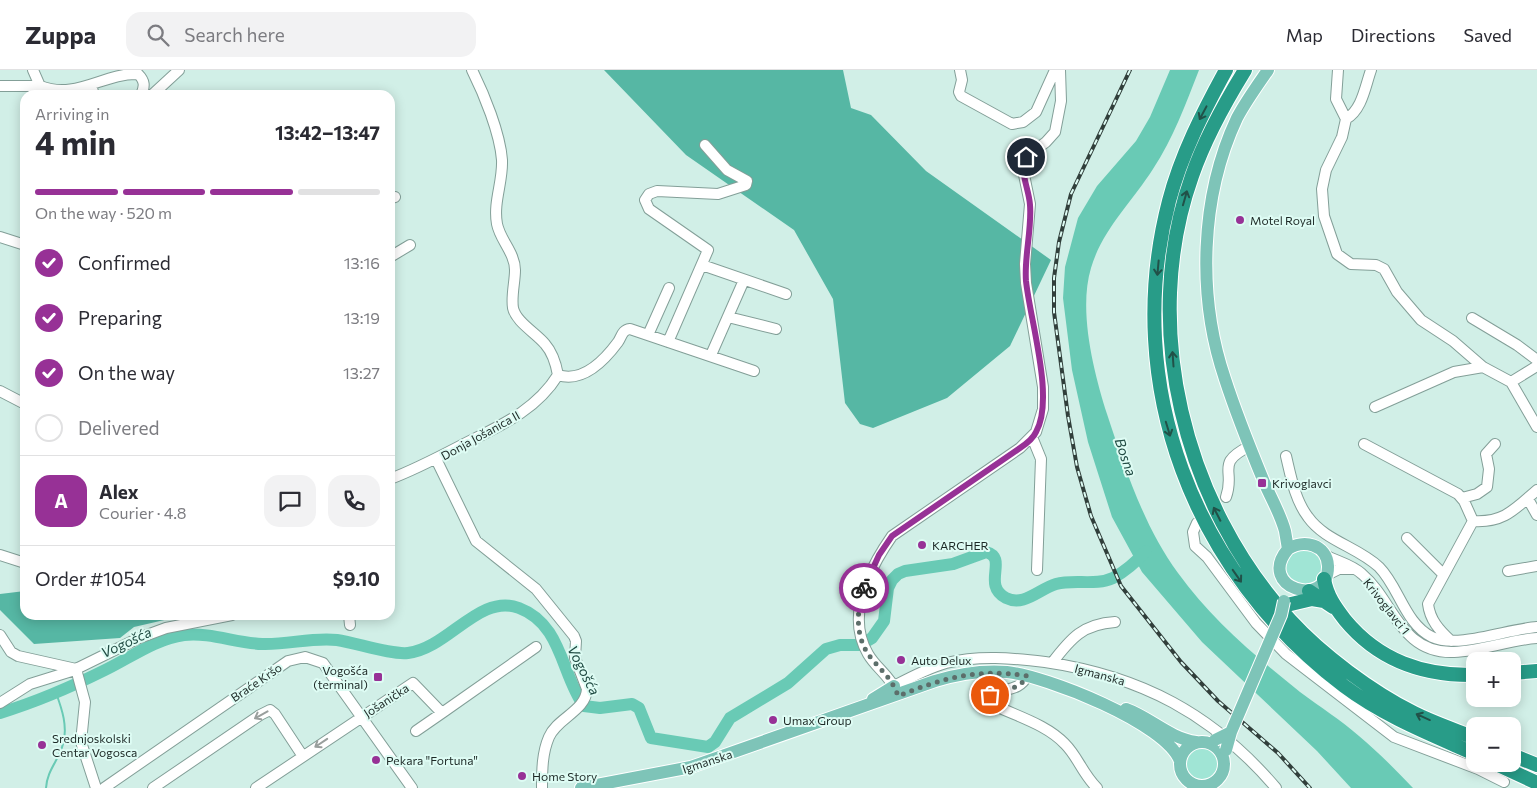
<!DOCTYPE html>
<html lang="en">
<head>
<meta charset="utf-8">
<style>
	:root { --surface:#fff; --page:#f2f2f3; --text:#2b2b33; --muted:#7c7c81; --line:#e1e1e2; --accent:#973196 }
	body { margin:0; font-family:Commissioner,sans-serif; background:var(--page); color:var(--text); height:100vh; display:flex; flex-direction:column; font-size:19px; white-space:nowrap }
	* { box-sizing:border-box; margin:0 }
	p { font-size:16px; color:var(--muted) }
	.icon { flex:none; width:28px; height:28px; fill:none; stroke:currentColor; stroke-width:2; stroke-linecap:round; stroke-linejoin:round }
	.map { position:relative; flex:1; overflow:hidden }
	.details { position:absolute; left:20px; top:20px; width:375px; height:530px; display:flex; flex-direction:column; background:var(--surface); border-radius:15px; box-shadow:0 2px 12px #0003 }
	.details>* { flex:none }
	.buttons { position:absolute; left:1466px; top:582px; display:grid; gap:10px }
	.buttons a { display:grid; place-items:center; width:55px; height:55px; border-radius:10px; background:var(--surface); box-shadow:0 2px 12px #0003; font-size:25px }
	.pin { position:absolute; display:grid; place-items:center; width:42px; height:42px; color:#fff; margin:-21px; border:2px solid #fff; border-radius:50%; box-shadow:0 1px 5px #0007 }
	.courier { position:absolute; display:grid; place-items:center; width:50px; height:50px; margin:-25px; border:4px solid #973196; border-radius:50%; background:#fff; color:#222; box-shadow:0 1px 6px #0007 }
	.head em { font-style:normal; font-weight:700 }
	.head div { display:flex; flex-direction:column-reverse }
	.head { display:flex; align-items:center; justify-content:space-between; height:85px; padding:0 15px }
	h1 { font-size:32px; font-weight:700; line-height:38px }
	.bar { display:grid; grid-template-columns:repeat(4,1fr); gap:8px 5px; align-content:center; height:60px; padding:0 15px }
	.bar i { height:6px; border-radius:4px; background:var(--line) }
	.bar .selected { background:var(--accent) }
	.bar p { grid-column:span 4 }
	.line { display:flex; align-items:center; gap:12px; padding:0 15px; border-top:1px solid var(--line) }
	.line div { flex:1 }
	.round { display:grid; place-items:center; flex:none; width:52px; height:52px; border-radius:15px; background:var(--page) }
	ol { padding:0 15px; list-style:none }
	li { display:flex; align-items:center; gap:15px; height:55px }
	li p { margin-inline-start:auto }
	li .icon { padding:5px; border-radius:50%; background:var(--accent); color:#fff; stroke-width:4 }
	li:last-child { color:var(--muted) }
	li i { width:28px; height:28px; border:2px solid var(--line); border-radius:50% }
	header { display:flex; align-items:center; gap:30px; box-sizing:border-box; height:70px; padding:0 25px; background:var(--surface); border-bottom:1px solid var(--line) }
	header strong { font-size:24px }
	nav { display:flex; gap:28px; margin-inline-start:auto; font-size:18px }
	.search { width:350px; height:45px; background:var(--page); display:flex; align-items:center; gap:12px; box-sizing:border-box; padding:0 18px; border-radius:15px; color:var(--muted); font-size:19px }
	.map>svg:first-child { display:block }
	.green { fill:#a0e5d5 }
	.forest { fill:#56b7a4 }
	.water { fill:#69cab5 }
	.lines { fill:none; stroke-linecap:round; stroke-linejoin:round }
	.stream { stroke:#69cab5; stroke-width:2 }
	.river { stroke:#69cab5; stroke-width:12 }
	.minor-casing { stroke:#839f98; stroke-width:12 }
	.major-casing { stroke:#fff; stroke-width:14 }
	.highway-casing { stroke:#fff; stroke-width:16 }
	.minor { stroke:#fff; stroke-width:10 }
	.major { stroke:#7ec4b8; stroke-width:12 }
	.highway { stroke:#289c88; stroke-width:14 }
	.rail-casing { stroke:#313f3b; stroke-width:4 }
	.rail { stroke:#defcf4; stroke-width:2; stroke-dasharray:5.5; stroke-linecap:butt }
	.major-bridge-casing { stroke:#fff; stroke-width:14; stroke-linecap:butt }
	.major-bridge { stroke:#7ec4b8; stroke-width:12 }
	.oneway { stroke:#215148 }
	.oneway2 { stroke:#999f9d }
	.done { stroke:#5c6e6a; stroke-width:5; stroke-dasharray:0 9 }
	.route { stroke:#973196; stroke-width:6 }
	.poi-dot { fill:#973196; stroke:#defcf4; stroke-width:2 }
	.labels { text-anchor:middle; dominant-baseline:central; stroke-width:4; stroke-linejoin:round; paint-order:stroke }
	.poi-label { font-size:12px; fill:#1d2926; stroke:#defcf4; text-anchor:start }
	.street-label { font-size:12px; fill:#1d2926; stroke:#defcf4 }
	.water-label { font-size:14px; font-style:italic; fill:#204b43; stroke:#defcf4 }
</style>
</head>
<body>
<header>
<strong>Zuppa</strong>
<div class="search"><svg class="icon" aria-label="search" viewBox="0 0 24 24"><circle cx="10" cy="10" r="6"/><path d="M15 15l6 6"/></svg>Search here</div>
<nav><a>Map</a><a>Directions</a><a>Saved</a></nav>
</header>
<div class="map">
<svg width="1537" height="718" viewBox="0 0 1537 718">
	<rect width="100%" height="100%" fill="#d1efe7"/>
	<path class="green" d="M1286 497a18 18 0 1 1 36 0a18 18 0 1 1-36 0Z
		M1183 695a19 19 0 1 1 38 0a19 19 0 1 1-38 0Z"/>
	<path class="forest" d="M604,0H843L851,38L871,45L926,101L1051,190L1010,276L947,328L873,358L860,354L845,333L833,229L794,160L686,85Z
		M25,521V545H186L134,557L120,568L34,574L0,540V524Z"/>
	<path class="water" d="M1170,0H1199C1186,33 1173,69 1153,99C1132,132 1102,160 1091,198C1078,241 1094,303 1107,344C1125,398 1144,457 1178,503C1211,549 1256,587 1300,622C1320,637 1341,650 1359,666C1378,682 1396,700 1413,718H1351L1317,681L1202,572L1142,502L1112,447L1088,372L1072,300L1063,228L1065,197L1078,148L1097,116L1136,71L1150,47Z"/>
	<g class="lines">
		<path class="stream" d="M46,718C47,700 59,690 63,674C68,657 62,639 56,623"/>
		<path class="river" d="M0,643C36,632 71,617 105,600C130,588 155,569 184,565C210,562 236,573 262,574C288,575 312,567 337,570C357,573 391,585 408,583C449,578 479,523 519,538C562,554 561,604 584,636L600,638L632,634L639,638L651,668L708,677L715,672L730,648L788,613L826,579L840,575H860L872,568L884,551L888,518L892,510L898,504L905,501L953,494L986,482C1009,488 981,515 1006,528C1024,537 1039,519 1056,514C1074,509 1096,516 1113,508C1126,501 1136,492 1146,481"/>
		<defs>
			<path id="minor" d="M33,0L40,16C77,30 103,3 138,4C145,11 145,16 141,25
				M960,0L962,10L959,22L961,26L1012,54L1023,52L1036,42L1055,0
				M1338,0L1336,29L1346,49C1362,40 1365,17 1371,0
				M91,15L94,25
				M0,16H40L42,25
				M152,25L179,0
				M1346,49L1342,67L1326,100L1322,119L1324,146L1337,184L1351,194L1376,195L1384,199L1397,222L1421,250L1453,271L1483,297L1511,312
				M390,128L395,127
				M0,167L25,175
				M390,187L410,175
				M702,195L786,224
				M728,247L776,259
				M1472,248L1517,275L1537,290
				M648,265L669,218
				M668,272L708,180L649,139L645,130L649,124L657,121L718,124L746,115L747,111L727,100L705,75
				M711,285L744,210
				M1537,296L1511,312L1537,357
				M558,305C583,313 604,291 618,272C622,266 622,260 630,259L754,301
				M0,321L25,334
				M1375,337L1454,302L1483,297
				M1032,367L1041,389L1037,500
				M1364,374L1458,424L1464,431L1473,451C1504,453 1515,439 1537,420
				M1286,386C1291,407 1295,430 1308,447C1325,471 1358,477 1379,497C1399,517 1405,554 1432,567C1457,579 1508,559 1537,557
				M436,389L476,471L536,519L574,566L576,571L575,588L587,619C586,641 557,648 549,667C542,683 542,701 542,718
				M390,409C414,400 437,388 460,376C497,357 535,342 558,305C556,294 553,283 545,274C536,263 516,252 513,238C511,226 515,212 515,200C515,183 500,170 497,154C493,132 503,112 502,90C500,63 484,24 472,0
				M1226,427C1236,400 1214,394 1250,376
				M1462,428L1477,424L1487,417L1489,399L1486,384L1495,374
				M1528,429L1537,445
				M1197,453L1193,462L1195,476L1207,487L1256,553L1286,584L1394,667L1478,699L1504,712
				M1407,468L1443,504
				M0,485L25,493
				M1325,485C1338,492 1351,494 1362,504C1394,531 1400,584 1454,582C1482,581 1509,570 1537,568
				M1508,501L1537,496
				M1327,505L1339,499H1355
				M349,545L350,555
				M0,565L11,582L18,586L76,599
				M1451,571C1439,560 1430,550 1428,534L1473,451
				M1052,593C1071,568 1083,554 1115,552
				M1027,606C1020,621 1005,618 992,624L990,630L996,636C1019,647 1047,655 1065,674C1078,687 1082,703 1097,718
				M894,616C911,607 928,598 946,593C979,585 1012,588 1045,592C1141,606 1213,644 1276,718
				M896,621C890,606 876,598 868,584C845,545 869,499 892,466L1020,378L1036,362L1043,339V317L1026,213L1025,194L1030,134L1022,95L1026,87L1046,72L1055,62L1061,31L1060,0
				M0,633L30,614L75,600
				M416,661L442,643
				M96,718L81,672L85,632L76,599L139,568L166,558L232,545
				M104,718L288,591L305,587L323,593L412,718
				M153,718L260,645L270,640L275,644L302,685
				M256,718L413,613L442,643L536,577"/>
			<path id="major" d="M1268,0C1257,16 1246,31 1237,48C1200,127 1197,227 1225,309C1236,343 1250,378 1264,412C1271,428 1280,443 1285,461L1288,479C1255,518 1329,540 1328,496C1327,474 1303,469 1288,479
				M873,629L894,616
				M1126,639C1151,648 1169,668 1196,672
				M1180 694a22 22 0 1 1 44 0a22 22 0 1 1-44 0Z
				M581,718L691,697L935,611C958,604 983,600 1007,602C1046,606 1166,653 1180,691"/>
			<path id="highway" d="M1226,0C1203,42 1181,85 1169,131C1121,315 1194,503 1344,616C1384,646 1430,664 1475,684
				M1245,0C1224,34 1205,68 1192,106C1139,255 1184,435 1290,550C1322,585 1372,622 1414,643C1434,653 1455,660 1475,668
				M1324,509C1327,526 1335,537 1345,550C1379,591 1423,606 1475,605
				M1309,521L1333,537
				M1291,534L1312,529L1324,531
				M1512,603L1537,601
				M1512,685L1537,695
				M1496,694L1537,713"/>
		</defs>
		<use href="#minor" class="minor-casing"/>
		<use href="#major" class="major-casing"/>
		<use href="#highway" class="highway-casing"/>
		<use href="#minor" class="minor"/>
		<use href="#major" class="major"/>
		<use href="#highway" class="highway"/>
		<defs>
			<path id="rail" d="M1130,0L1071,124L1059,172L1054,208V242L1068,346L1077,397L1091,446L1121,516L1181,592L1218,631L1278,683L1310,718"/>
		</defs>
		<use href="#rail" class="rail-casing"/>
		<use href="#rail" class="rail"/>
		<defs>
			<path id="major-bridge" d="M1215,670L1231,662
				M1226,680L1231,662L1281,545L1284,531"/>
		</defs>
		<use href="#major-bridge" class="major-bridge-casing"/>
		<use href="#major-bridge" class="major-bridge"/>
	</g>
	<defs><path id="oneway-shaft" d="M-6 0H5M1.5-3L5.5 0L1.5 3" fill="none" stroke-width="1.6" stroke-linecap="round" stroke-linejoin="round" transform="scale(1.25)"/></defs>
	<g class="oneway">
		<use href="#oneway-shaft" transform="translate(1203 43) rotate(118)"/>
		<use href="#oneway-shaft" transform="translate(1185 128) rotate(-74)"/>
		<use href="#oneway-shaft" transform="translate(1158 198) rotate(95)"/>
		<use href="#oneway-shaft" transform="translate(1173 289) rotate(-94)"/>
		<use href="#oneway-shaft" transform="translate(1168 359) rotate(73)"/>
		<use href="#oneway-shaft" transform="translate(1217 444) rotate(-117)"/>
		<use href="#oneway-shaft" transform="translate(1237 506) rotate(55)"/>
		<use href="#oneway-shaft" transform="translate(1423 647) rotate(-156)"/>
	</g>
	<g class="oneway2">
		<use href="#oneway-shaft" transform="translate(261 645) rotate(151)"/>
		<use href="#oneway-shaft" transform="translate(321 673) rotate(146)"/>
	</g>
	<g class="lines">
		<path class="done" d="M864,518C856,541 855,568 871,588C881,600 893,610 898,626C943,608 978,598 1027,606C1019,622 1003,617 990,625"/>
		<path class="route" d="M864,518L879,485L892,466L1020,378C1026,374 1033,369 1036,362C1055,329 1030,250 1026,211C1024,186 1032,160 1030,135C1029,118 1019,103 1026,87"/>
	</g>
	<g class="poi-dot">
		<circle cx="1240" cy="150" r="5"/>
		<rect x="1257" y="408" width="10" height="10" rx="2.5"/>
		<circle cx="922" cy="475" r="5"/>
		<circle cx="901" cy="590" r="5"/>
		<rect x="373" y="602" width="10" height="10" rx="2.5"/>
		<circle cx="773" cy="650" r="5"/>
		<circle cx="42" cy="675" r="5"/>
		<circle cx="376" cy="690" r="5"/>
		<circle cx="522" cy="706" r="5"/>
	</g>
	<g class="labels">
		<g class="poi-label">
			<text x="1250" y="150">Motel Royal</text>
			<text x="1272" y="413">Krivoglavci</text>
			<text x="932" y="475">KARCHER</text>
			<text x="911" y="590">Auto Delux</text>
			<text x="368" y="600" text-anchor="end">Vogošća<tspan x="368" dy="14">(terminal)</tspan></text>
			<text x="783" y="650">Umax Group</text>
			<text x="52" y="668">Srednjoskolski<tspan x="52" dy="14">Centar Vogosca</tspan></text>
			<text x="386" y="690">Pekara "Fortuna"</text>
			<text x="532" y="706">Home Story</text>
		</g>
		<g class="street-label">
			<text transform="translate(480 365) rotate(-29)">Donja Jošanica II</text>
			<text transform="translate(1387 536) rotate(52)">Krivoglavci 1</text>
			<text transform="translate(1100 604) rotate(15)">Igmanska</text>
			<text transform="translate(256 612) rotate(-34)">Braće Kršo</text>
			<text transform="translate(386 630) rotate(-33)">Jošanička</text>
			<text transform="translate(707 691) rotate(-18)">Igmanska</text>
		</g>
		<g class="water-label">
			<text transform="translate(1126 387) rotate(71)">Bosna</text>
			<text transform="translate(126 572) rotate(-25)">Vogošća</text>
			<text transform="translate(584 600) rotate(63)">Vogošća</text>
		</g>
	</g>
</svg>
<div class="buttons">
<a>+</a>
<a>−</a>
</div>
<div class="pin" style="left:990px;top:625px;background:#ea580c"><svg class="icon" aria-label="bag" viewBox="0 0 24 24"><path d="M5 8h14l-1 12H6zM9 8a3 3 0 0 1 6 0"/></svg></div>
<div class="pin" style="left:1026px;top:87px;background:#1f2937"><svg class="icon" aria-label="home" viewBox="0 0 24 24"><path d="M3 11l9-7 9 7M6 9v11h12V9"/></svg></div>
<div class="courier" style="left:864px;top:518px"><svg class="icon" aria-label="bike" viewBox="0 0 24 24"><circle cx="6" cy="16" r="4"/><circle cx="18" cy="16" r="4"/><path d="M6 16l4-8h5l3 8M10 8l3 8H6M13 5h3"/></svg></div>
<section class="details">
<div class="head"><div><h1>4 min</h1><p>Arriving in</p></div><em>13:42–13:47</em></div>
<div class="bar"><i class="selected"></i><i class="selected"></i><i class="selected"></i><i></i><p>On the way · 520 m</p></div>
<ol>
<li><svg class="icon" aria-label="check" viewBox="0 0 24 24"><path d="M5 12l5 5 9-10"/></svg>Confirmed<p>13:16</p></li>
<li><svg class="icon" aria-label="check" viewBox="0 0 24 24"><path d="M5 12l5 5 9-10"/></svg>Preparing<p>13:19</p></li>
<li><svg class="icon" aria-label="check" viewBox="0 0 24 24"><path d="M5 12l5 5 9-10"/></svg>On the way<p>13:27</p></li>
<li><i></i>Delivered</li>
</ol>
<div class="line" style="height:90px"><b class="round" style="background:var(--accent);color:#fff">A</b><div><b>Alex</b><p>Courier · 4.8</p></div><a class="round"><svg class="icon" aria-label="chat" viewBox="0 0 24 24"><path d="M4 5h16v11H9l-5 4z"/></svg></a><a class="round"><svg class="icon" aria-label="phone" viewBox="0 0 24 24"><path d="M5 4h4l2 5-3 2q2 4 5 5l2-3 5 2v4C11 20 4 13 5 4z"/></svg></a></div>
<div class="line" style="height:65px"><div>Order #1054</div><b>$9.10</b></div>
</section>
</div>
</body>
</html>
